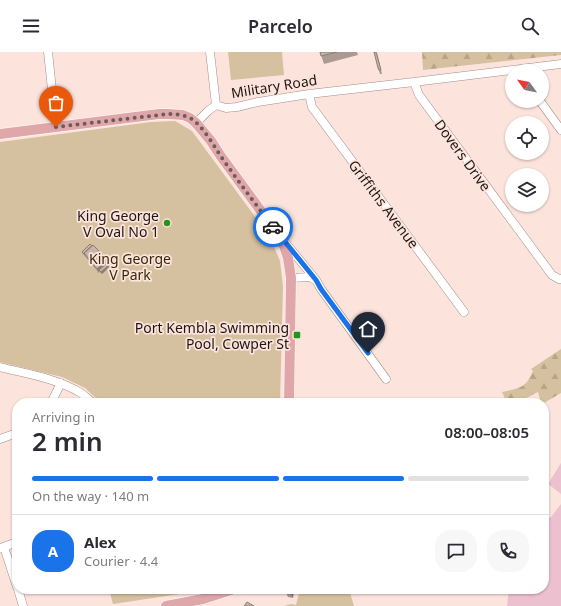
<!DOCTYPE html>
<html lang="en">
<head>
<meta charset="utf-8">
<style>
	:root { --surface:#fff; --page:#f7f7f7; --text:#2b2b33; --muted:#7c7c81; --line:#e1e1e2; --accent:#1a73e8 }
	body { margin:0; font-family:"Noto Sans",sans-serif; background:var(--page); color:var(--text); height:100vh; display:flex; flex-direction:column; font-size:15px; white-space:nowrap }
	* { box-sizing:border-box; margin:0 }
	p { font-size:13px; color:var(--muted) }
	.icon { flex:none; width:22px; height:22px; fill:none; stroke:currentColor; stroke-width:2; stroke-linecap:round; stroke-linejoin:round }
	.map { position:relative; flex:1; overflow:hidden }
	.side { position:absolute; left:12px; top:346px; width:537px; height:196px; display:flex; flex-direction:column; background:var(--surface); border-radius:16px; box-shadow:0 1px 3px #0004 }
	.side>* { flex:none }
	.needle { width:26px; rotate:303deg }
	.buttons { position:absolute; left:505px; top:12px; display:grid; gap:8px }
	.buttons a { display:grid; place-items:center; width:44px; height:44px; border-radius:50%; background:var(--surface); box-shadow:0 1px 3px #0004; font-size:20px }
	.pin { position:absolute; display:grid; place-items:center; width:34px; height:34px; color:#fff; margin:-41px -17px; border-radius:50% 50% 50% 0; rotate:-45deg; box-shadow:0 0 4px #0007 }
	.pin .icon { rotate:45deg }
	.courier { position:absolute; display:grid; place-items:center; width:40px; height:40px; margin:-20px; border:3px solid #1a73e8; border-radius:50%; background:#fff; color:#222; box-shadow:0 1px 5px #0007 }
	.summary em { font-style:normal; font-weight:600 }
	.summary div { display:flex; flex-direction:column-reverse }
	.summary { display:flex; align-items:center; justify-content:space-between; height:68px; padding:0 20px }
	h1 { font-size:26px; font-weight:600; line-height:30px }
	.bar { display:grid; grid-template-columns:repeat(4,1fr); gap:6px 4px; align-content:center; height:48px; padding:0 20px }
	.bar i { height:5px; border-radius:3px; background:var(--line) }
	.bar .on { background:var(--accent) }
	.bar p { grid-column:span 4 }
	.line { display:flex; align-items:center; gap:10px; padding:0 20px; border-top:1px solid var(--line) }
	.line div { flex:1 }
	.round { display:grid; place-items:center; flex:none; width:42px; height:42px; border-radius:16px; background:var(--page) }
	header { display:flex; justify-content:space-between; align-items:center; height:52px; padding:0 20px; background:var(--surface); font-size:18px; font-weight:600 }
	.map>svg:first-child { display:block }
	.green { fill:#d5c1a0 }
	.forest { fill:url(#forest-firs) }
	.water { fill:#edc0cf }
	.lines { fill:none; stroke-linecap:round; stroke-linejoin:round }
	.minor-casing { stroke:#a38d86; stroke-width:9 }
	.major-casing { stroke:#fff; stroke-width:11 }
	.minor { stroke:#fff; stroke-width:8 }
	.major { stroke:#e0a7ab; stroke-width:10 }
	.wall { fill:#ab9b90 }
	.shaded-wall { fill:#8b7e75 }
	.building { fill:#c7b4a7; stroke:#8b7e75 }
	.done { stroke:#6c5d59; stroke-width:4; stroke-dasharray:0 7.2 }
	.route { stroke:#1a73e8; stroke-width:5 }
	.poi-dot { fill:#28931a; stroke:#fce4dc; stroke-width:1.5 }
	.labels { text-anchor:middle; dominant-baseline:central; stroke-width:3.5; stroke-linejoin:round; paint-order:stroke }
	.street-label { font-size:14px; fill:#1e1513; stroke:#fce4dc }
	.poi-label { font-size:14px; fill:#1e1513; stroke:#fce4dc; text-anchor:end }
	.park-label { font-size:14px; fill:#372708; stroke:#fce4dc }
</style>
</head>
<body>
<header><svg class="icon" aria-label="menu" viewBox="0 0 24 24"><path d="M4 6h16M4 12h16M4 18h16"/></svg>Parcelo<svg class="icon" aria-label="search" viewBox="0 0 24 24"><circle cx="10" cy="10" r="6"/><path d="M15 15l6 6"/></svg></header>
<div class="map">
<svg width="561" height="554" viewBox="0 0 561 554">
	<defs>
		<pattern id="forest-firs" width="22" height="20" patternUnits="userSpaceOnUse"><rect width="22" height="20" fill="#d5c1a0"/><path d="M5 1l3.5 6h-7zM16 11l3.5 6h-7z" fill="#b6a589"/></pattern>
	</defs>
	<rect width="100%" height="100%" fill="#fce4dc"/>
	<path class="green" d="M228,0H282L284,23L231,28Z
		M175,69L192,79L270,185L280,209L283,234L280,351H101L85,336L62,325L0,310V90L151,70Z
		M109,537H201L193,540L113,552Z
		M300,537H349L354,554H284L291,552L296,553Z"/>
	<path class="forest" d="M422,0H561V3L423,18Z
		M561,297V341L544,351H541L538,340C528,345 519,351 507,351L502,340C510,338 521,337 527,330C529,327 531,323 533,319L531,317Z"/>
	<path class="water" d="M561,411V442L548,432Z
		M561,452V554H507L509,537H544V463L546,466L551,465Z"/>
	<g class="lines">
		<defs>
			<path id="minor" d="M48,0L56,75
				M210,0L216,53
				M414,30L419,43L552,223L559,227H561
				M309,42L312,55L464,260
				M540,49L561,78
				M196,71L208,59L216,53L226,56L237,55L258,50L309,42L414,30L561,12
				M284,189L316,228L321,237L386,327
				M291,226L310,225L315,228
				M0,315C27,322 56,326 81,341C85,344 89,348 93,351
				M51,351L61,331
				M0,387L17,381
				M4,495L17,535
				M1,496L17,490
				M18,537L23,554"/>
			<path id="major" d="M0,82L159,62H168L183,63L190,66L196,71L211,89L220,103L274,177L284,194L288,206L291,226L289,351
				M166,554L203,547L234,537"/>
		</defs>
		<use href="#minor" class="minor-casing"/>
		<use href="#major" class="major-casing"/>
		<use href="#minor" class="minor"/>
		<use href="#major" class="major"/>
	</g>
	<path class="wall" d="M320,0H357L358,3L324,12Z
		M377,0L382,22H380L378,16Z
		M82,200L107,207L108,211L107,212L109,215L102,222L99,220V221L83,202Z
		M287,537H294L293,546L288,545L286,541Z"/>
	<path class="shaded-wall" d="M107,207L108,211L99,218V221L97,217Z
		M109,213V215L102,222L101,220Z
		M292,537H294L293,546L291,542Z"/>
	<path class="building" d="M320,0H337L321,4Z
		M374,0H376L381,18H379L378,16Z
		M90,192L92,194L84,201L85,203L82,200Z
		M93,193L107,207L105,208L106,209L97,217L84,201Z
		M107,211L109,213L101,220L99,218Z
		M287,537H292L291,542L286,541Z
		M247,550L254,554H244Z"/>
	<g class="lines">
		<path class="done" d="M56,75L168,62C176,62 185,63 192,67C204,76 212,91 220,103C237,128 255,151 273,175"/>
		<path class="route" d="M273,175L316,228L321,237L368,301"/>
	</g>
	<g class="poi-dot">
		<circle cx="167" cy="171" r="4"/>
		<rect x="293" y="279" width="8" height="8" rx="2"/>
	</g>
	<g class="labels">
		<g class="street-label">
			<text transform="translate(274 34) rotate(-9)">Military Road</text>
			<text transform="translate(463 103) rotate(54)">Dovers Drive</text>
			<text transform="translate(384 152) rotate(53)">Griffiths Avenue</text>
		</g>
		<g class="poi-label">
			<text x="159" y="163">King George<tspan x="159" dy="16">V Oval No 1</tspan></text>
			<text x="289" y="275">Port Kembla Swimming<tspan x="289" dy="16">Pool, Cowper St</tspan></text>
		</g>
		<g class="park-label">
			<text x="130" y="206">King George<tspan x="130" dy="16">V Park</tspan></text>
		</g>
	</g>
</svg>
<div class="buttons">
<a><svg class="needle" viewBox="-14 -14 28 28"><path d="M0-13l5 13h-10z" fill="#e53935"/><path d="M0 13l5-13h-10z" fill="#7c7c81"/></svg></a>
<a><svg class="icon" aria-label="locate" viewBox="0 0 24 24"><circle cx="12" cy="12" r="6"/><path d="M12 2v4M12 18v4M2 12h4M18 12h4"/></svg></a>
<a><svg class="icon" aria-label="layers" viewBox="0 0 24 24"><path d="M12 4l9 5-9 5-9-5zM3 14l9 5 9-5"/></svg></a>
</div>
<div class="pin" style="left:56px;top:75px;background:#ea580c"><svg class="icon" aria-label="bag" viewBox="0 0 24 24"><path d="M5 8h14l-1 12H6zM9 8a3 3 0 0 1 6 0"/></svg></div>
<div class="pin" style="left:368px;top:301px;background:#1f2937"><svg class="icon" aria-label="home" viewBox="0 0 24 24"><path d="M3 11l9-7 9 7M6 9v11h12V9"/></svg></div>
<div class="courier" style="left:273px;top:175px"><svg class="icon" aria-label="car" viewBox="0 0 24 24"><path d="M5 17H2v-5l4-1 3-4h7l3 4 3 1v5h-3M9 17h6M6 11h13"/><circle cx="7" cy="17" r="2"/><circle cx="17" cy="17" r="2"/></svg></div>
<section class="side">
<div class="summary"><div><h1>2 min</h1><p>Arriving in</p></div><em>08:00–08:05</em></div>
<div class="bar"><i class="on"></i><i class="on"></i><i class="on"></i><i></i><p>On the way · 140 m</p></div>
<div class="line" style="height:72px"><b class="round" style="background:var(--accent);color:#fff">A</b><div><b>Alex</b><p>Courier · 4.4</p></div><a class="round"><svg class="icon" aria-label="chat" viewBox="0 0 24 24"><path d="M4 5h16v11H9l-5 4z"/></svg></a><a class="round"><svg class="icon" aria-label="phone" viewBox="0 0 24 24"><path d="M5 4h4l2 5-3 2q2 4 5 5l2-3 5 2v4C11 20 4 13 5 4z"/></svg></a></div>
</section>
</div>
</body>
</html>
